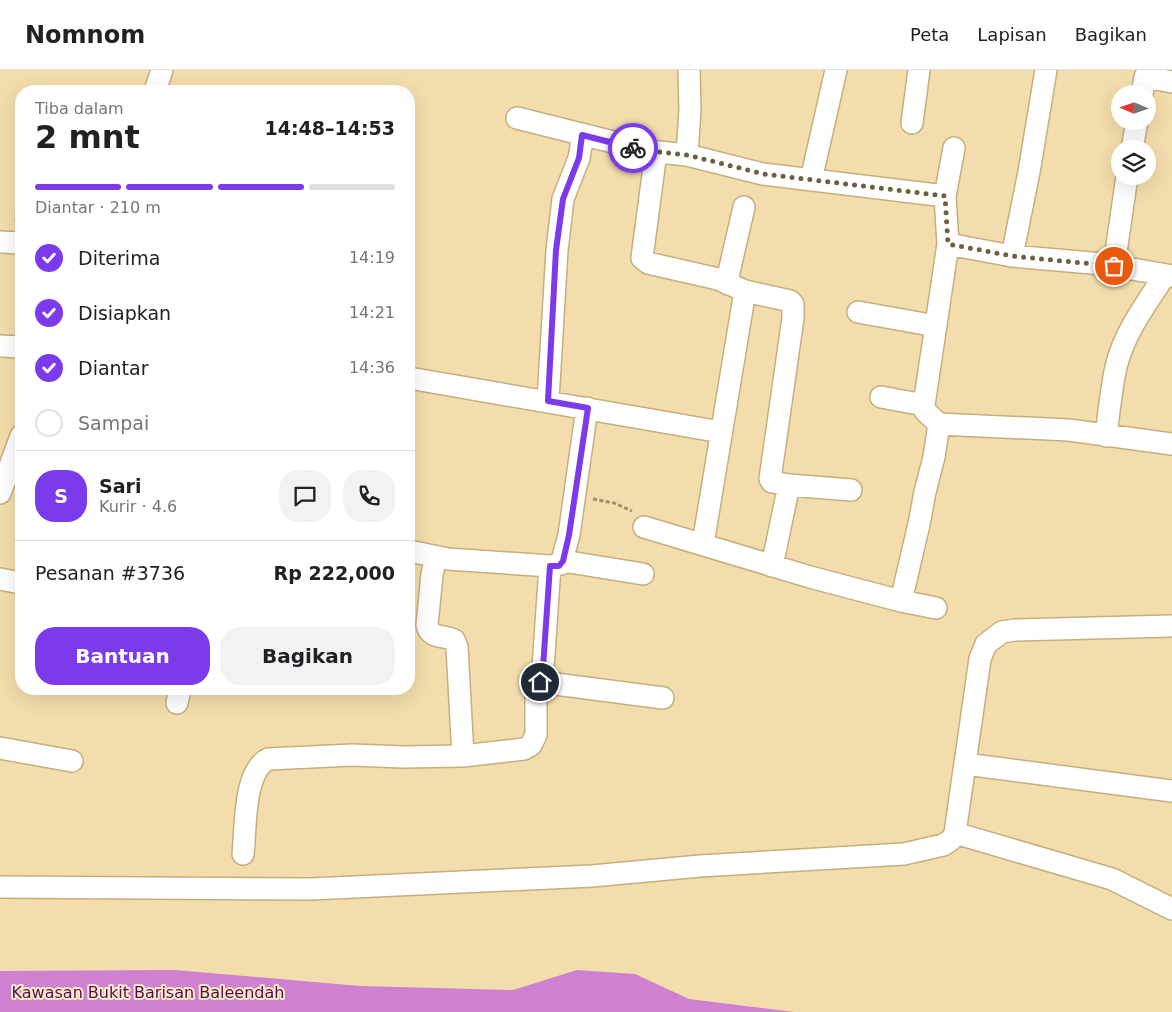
<!DOCTYPE html>
<html lang="id">
<head>
<meta charset="utf-8">
<style>
	:root { --surface:#fff; --page:#f2f2f2; --text:#202124; --muted:#757577; --line:#e0e0e0; --accent:#7c3aed }
	body { margin:0; font-family:"DejaVu Sans",sans-serif; background:var(--page); color:var(--text); height:100vh; display:flex; flex-direction:column; font-size:19px; white-space:nowrap }
	* { box-sizing:border-box; margin:0 }
	p { font-size:16px; color:var(--muted) }
	.icon { flex:none; width:28px; height:28px; fill:none; stroke:currentColor; stroke-width:2; stroke-linecap:round; stroke-linejoin:round }
	.map { position:relative; flex:1; overflow:hidden }
	.sheet { position:absolute; left:15px; top:15px; width:400px; height:610px; display:flex; flex-direction:column; background:var(--surface); border-radius:20px; box-shadow:0 5px 20px #0002 }
	.sheet>* { flex:none }
	.needle { width:32px; rotate:272deg }
	.fabs { position:absolute; left:1111px; top:15px; display:grid; gap:10px }
	.fabs a { display:grid; place-items:center; width:45px; height:45px; border-radius:50%; background:var(--surface); box-shadow:0 5px 20px #0002; font-size:25px }
	.pin { position:absolute; display:grid; place-items:center; width:42px; height:42px; color:#fff; margin:-21px; border:2px solid #fff; border-radius:50%; box-shadow:0 1px 5px #0007 }
	.courier { position:absolute; display:grid; place-items:center; width:50px; height:50px; margin:-25px; border:4px solid #7c3aed; border-radius:50%; background:#fff; color:#222; box-shadow:0 1px 6px #0007 }
	.summary em { font-style:normal; font-weight:800 }
	.summary div { display:flex; flex-direction:column-reverse }
	.summary { display:flex; align-items:center; justify-content:space-between; height:85px; padding:0 20px }
	h1 { font-size:32px; font-weight:800; line-height:38px }
	.bar { display:grid; grid-template-columns:repeat(4,1fr); gap:8px 5px; align-content:center; height:60px; padding:0 20px }
	.bar i { height:6px; border-radius:4px; background:var(--line) }
	.bar .current { background:var(--accent) }
	.bar p { grid-column:span 4 }
	.line { display:flex; align-items:center; gap:12px; padding:0 20px; border-top:1px solid var(--line) }
	.line div { flex:1 }
	.round { display:grid; place-items:center; flex:none; width:52px; height:52px; border-radius:20px; background:var(--page) }
	ol { padding:0 20px; list-style:none }
	li { display:flex; align-items:center; gap:15px; height:55px }
	li p { margin-inline-start:auto }
	li .icon { padding:5px; border-radius:50%; background:var(--accent); color:#fff; stroke-width:4 }
	li:last-child { color:var(--muted) }
	li i { width:28px; height:28px; border:2px solid var(--line); border-radius:50% }
	.cta { display:flex; gap:10px; margin-top:auto; padding:10px 20px }
	.cta a { flex:1; height:58px; border-radius:20px; background:var(--accent); color:#fff; font-size:20px; font-weight:800; line-height:58px; text-align:center }
	.cta a+a { background:var(--page); color:var(--text) }
	header { display:flex; align-items:center; gap:30px; box-sizing:border-box; height:70px; padding:0 25px; background:var(--surface); border-bottom:1px solid var(--line) }
	header strong { font-size:24px }
	nav { display:flex; gap:28px; margin-inline-start:auto; font-size:18px }
	.map>svg:first-child { display:block }
	.forest { fill:#ce80d1 }
	.lines { fill:none; stroke-linecap:round; stroke-linejoin:round }
	.minor-casing { stroke:#c5af7f; stroke-width:24 }
	.path { stroke:#a08f6a; stroke-width:3; stroke-dasharray:4 2.5; stroke-linecap:butt }
	.minor { stroke:#fff; stroke-width:21 }
	.done { stroke:#6d6042; stroke-width:5; stroke-dasharray:0 9 }
	.route { stroke:#7c3aed; stroke-width:6 }
	.labels { text-anchor:middle; dominant-baseline:central; stroke-width:4; stroke-linejoin:round; paint-order:stroke }
	.park-label { font-size:16px; fill:#540b58; stroke:#fdebc3 }
</style>
</head>
<body>
<header>
<strong>Nomnom</strong>
<nav><a>Peta</a><a>Lapisan</a><a>Bagikan</a></nav>
</header>
<div class="map">
<svg width="1172" height="942" viewBox="0 0 1172 942">
	<rect width="100%" height="100%" fill="#f4ddac"/>
	<path class="forest" d="M175,900L360,916L513,920L577,900L635,904L689,929L794,942H0V901Z"/>
	<g class="lines">
		<defs>
			<path id="minor" d="M155,21L162,0
				M1142,24L1145,7L1172,12
				M517,48L649,81L687,85L690,40L689,0
				M912,53L919,0
				M954,78L945,126L948,174L924,335L925,341L939,354L1069,360L1172,374
				M1132,79L1137,51
				M656,82L642,188L648,193L718,209L745,221L790,231L793,234V248L770,409L772,412L789,415L851,420
				M687,85L763,104L945,126
				M811,110L836,0
				M0,172L21,173
				M948,174L1012,186L1103,194L1172,206
				M1012,186L1029,102L1046,0
				M1114,196L1127,106
				M728,214L729,202L744,137
				M858,242L936,256
				M0,276L21,277
				M409,308L721,362
				M881,327L924,335
				M548,331L557,180L563,129L579,88L583,65
				M1106,366C1109,343 1111,319 1116,297C1124,263 1146,234 1165,205
				M0,423L21,366
				M644,457L810,507L901,531L936,538
				M703,474L745,221
				M409,481L448,489L550,496L561,494L569,465L587,338
				M563,491L643,504
				M772,496L789,415
				M0,509L21,513
				M901,531L919,454L925,422L934,387L939,354
				M542,612L550,496
				M177,633L180,619
				M0,678L72,691
				M463,686L524,679L531,675L536,665V618L538,613L540,612L663,628
				M966,694L1172,721
				M955,763L1112,809L1172,839
				M243,784C246,759 243,702 268,689L352,685L403,687L463,686L457,577L454,570C444,565 430,569 427,555L432,504L436,487
				M0,817L311,819L592,806L700,796L904,784L943,775L951,770L955,763L980,589L986,574L1002,562L1015,560L1172,556"/>
		</defs>
		<use href="#minor" class="minor-casing"/>
		<path class="path" d="M16,152L19,94
			M593,429L614,433L632,441"/>
		<use href="#minor" class="minor"/>
	</g>
	<g class="lines">
		<path class="done" d="M633,78L649,81L687,85L764,104L945,126L948,174L1012,186L1114,196"/>
		<path class="route" d="M540,612H542L550,496H559L563,491L569,465L588,338L548,331L556,180L563,129L579,88L582,65L633,78"/>
	</g>
	<g class="labels">
		<g class="park-label">
			<text x="148" y="922">Kawasan Bukit Barisan Baleendah</text>
		</g>
	</g>
</svg>
<div class="fabs">
<a><svg class="needle" viewBox="-14 -14 28 28"><path d="M0-13l5 13h-10z" fill="#e53935"/><path d="M0 13l5-13h-10z" fill="#757577"/></svg></a>
<a><svg class="icon" aria-label="layers" viewBox="0 0 24 24"><path d="M12 4l9 5-9 5-9-5zM3 14l9 5 9-5"/></svg></a>
</div>
<div class="pin" style="left:1114px;top:196px;background:#ea580c"><svg class="icon" aria-label="bag" viewBox="0 0 24 24"><path d="M5 8h14l-1 12H6zM9 8a3 3 0 0 1 6 0"/></svg></div>
<div class="pin" style="left:540px;top:612px;background:#1f2937"><svg class="icon" aria-label="home" viewBox="0 0 24 24"><path d="M3 11l9-7 9 7M6 9v11h12V9"/></svg></div>
<div class="courier" style="left:633px;top:78px"><svg class="icon" aria-label="bike" viewBox="0 0 24 24"><circle cx="6" cy="16" r="4"/><circle cx="18" cy="16" r="4"/><path d="M6 16l4-8h5l3 8M10 8l3 8H6M13 5h3"/></svg></div>
<section class="sheet">
<div class="summary"><div><h1>2 mnt</h1><p>Tiba dalam</p></div><em>14:48–14:53</em></div>
<div class="bar"><i class="current"></i><i class="current"></i><i class="current"></i><i></i><p>Diantar · 210 m</p></div>
<ol>
<li><svg class="icon" aria-label="check" viewBox="0 0 24 24"><path d="M5 12l5 5 9-10"/></svg>Diterima<p>14:19</p></li>
<li><svg class="icon" aria-label="check" viewBox="0 0 24 24"><path d="M5 12l5 5 9-10"/></svg>Disiapkan<p>14:21</p></li>
<li><svg class="icon" aria-label="check" viewBox="0 0 24 24"><path d="M5 12l5 5 9-10"/></svg>Diantar<p>14:36</p></li>
<li><i></i>Sampai</li>
</ol>
<div class="line" style="height:90px"><b class="round" style="background:var(--accent);color:#fff">S</b><div><b>Sari</b><p>Kurir · 4.6</p></div><a class="round"><svg class="icon" aria-label="chat" viewBox="0 0 24 24"><path d="M4 5h16v11H9l-5 4z"/></svg></a><a class="round"><svg class="icon" aria-label="phone" viewBox="0 0 24 24"><path d="M5 4h4l2 5-3 2q2 4 5 5l2-3 5 2v4C11 20 4 13 5 4z"/></svg></a></div>
<div class="line" style="height:65px"><div>Pesanan #3736</div><b>Rp 222,000</b></div>
<div class="cta"><a>Bantuan</a><a>Bagikan</a></div>
</section>
</div>
</body>
</html>
